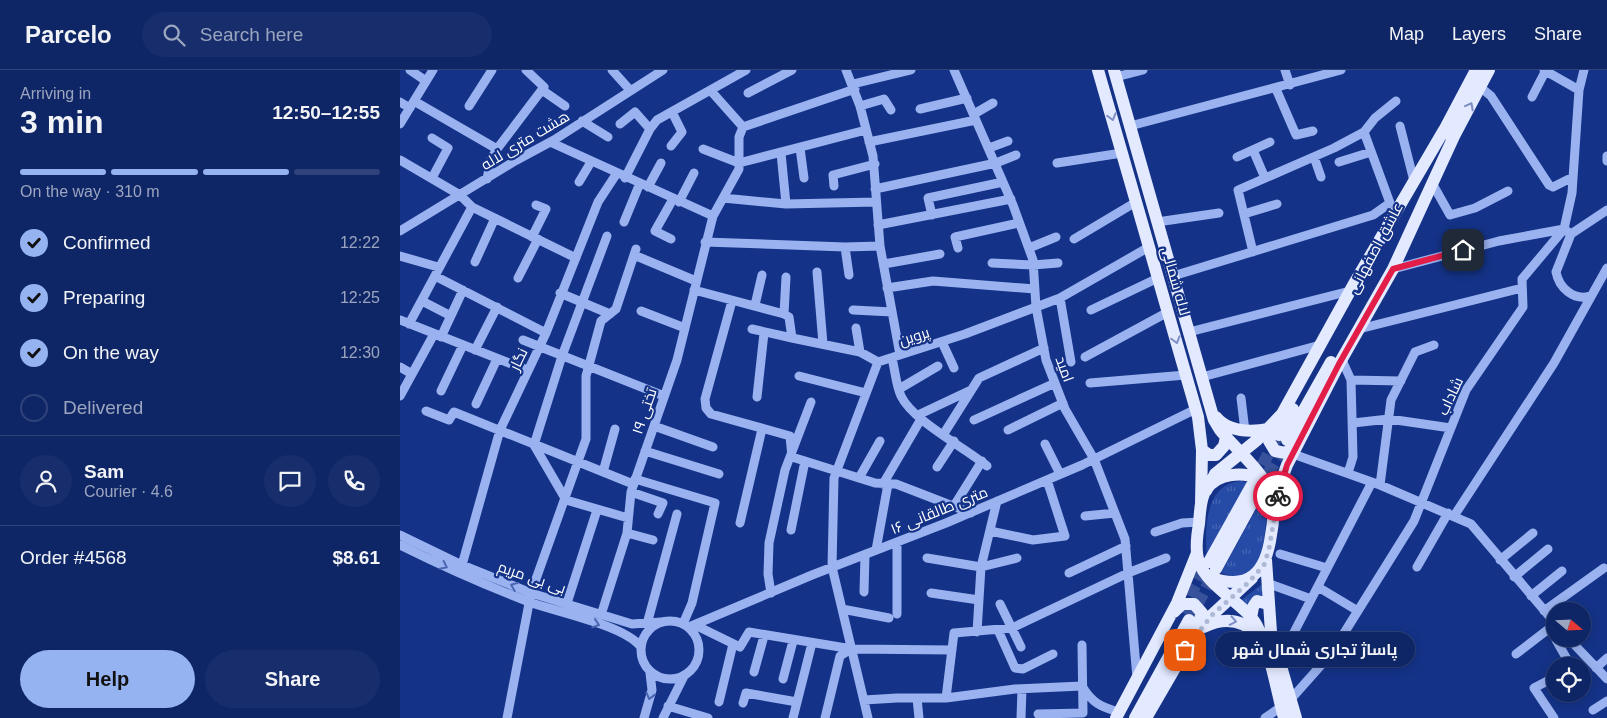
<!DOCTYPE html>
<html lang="en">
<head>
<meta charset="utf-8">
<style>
	:root { --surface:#0f2666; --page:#182e6c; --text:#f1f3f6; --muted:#9ba5bf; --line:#2f437a; --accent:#95b2f1 }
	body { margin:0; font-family:Arial,Cairo,sans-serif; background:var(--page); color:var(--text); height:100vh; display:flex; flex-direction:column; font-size:19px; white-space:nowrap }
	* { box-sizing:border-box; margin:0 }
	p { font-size:16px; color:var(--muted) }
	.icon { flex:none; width:28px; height:28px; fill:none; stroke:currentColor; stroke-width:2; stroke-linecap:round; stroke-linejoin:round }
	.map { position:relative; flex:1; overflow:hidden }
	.sheet { display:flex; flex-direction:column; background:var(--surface); width:400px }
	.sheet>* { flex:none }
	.needle { width:32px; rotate:109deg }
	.controls { position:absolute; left:1146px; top:532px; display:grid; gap:10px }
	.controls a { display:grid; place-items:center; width:45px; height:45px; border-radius:50%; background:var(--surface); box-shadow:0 2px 12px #0003,0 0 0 1px var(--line); font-size:25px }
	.pin { position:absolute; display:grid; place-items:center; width:42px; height:42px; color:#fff; margin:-21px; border-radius:10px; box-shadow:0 2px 8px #0006 }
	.courier { position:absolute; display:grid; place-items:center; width:50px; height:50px; margin:-25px; border:4px solid #e11d48; border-radius:50%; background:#fff; color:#222; box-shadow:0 1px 6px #0007 }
	.bubble { position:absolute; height:35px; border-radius:18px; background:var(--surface); box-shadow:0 2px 12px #0003,0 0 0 1px var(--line); font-size:16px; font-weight:700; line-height:35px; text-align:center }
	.head em { font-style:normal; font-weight:700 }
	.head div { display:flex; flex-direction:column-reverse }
	.head { display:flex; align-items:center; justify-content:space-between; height:85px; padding:0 20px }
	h1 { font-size:32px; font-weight:700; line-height:38px }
	.bar { display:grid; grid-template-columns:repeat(4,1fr); gap:8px 5px; align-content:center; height:60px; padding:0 20px }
	.bar i { height:6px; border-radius:4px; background:var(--line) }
	.bar .on { background:var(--accent) }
	.bar p { grid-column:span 4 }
	.line { display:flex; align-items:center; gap:12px; padding:0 20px; border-top:1px solid var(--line) }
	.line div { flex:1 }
	.round { display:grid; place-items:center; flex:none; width:52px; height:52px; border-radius:26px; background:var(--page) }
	ol { padding:0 20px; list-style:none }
	li { display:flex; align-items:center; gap:15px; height:55px }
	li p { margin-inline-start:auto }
	li .icon { padding:5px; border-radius:50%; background:var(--accent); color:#111; stroke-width:4 }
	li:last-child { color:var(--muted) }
	li i { width:28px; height:28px; border:2px solid var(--line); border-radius:50% }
	.primary-button { display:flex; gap:10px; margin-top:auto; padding:10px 20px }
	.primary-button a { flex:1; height:58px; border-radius:30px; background:var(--accent); color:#111; font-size:20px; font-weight:700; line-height:58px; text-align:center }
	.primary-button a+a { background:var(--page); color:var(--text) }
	header { display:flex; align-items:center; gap:30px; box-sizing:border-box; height:70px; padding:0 25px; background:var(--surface); border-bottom:1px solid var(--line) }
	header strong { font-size:24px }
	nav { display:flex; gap:28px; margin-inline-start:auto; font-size:18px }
	.search { width:350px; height:45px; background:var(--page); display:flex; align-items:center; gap:12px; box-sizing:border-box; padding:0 18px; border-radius:28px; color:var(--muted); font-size:19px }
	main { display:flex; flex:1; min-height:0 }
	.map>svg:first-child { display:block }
	.grass { fill:url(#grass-tufts) }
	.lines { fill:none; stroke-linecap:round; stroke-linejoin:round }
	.major-tunnel { stroke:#37529a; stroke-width:12; stroke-dasharray:12 6; stroke-linecap:butt }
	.minor { stroke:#9ab2ef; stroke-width:9 }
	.major { stroke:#e3e9ff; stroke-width:12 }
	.oneway { stroke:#7c8ec4 }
	.oneway2 { stroke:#4a66b1 }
	.done { stroke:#adb8d5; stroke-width:5; stroke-dasharray:0 9 }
	.route { stroke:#e11d48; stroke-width:6 }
	.labels { text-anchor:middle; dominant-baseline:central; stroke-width:4.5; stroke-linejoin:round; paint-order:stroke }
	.street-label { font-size:15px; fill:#fff; stroke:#143388 }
</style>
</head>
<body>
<header>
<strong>Parcelo</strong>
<div class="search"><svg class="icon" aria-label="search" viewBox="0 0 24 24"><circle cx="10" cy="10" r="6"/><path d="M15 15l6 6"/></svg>Search here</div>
<nav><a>Map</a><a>Layers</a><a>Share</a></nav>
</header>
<main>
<section class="sheet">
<div class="head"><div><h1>3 min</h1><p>Arriving in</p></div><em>12:50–12:55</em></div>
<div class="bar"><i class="on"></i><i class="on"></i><i class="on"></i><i></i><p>On the way · 310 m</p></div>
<ol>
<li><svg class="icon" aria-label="check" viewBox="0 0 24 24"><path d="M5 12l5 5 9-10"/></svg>Confirmed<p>12:22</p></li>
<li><svg class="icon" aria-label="check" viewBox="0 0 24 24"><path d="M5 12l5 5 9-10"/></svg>Preparing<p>12:25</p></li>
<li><svg class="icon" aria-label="check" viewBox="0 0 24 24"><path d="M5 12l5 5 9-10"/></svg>On the way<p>12:30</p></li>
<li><i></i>Delivered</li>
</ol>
<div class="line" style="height:90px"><a class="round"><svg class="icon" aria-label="person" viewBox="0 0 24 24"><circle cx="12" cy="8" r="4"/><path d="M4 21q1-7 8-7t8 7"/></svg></a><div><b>Sam</b><p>Courier · 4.6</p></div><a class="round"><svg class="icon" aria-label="chat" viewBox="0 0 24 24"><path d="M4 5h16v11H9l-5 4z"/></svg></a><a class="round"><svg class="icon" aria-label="phone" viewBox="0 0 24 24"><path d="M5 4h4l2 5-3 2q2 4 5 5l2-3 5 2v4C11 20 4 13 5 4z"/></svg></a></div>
<div class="line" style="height:65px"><div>Order #4568</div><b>$8.61</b></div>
<div class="primary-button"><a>Help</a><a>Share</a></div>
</section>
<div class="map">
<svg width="1207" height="648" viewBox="0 0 1207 648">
	<defs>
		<pattern id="grass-tufts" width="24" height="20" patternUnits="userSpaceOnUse" patternTransform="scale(1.25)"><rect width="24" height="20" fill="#264ba7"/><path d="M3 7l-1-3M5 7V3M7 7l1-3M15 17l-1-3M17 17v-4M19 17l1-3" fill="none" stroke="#4766b4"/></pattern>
	</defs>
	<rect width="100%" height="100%" fill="#143388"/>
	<path class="grass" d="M841,411L850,413L807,491C805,462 803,414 841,411Z
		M863,427C870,437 866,450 865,461C862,488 855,515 821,503Z
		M865,512L864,527L847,539L840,531Z"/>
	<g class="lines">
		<path class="major-tunnel" d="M854,411L876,369
			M859,420L887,370
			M781,542L807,494
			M789,550L815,501"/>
		<path class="minor" d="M10,0L26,11
			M212,0L230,20
			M446,0L460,36L473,86L480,176L500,285
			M554,0L613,135L633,190L636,237L646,290L665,339L694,389L725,469L737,608
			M885,0L890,15
			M1144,0L1179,20
			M716,7L743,0
			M453,14L511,0
			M1080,17L1091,26L1149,115L1153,117L1173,107
			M876,19L896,65L913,61
			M142,20L165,36
			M311,21L343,57L339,67V99L323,128
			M348,23L392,0
			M1132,27L1146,0
			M14,31L97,79
			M0,32L10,38
			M69,36L92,0
			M460,36L484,29L491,40
			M520,39L567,28
			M574,44L593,33
			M182,51L208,67
			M0,54L33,0
			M220,54L235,42L250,59
			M730,56L941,0
			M1000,56L1014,111
			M343,57L455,19
			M150,72L313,146
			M469,72L576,50
			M271,76L282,62L272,42
			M400,78L404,108
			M589,78L608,71
			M303,79L339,93L466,60
			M853,80L865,108
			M381,83L386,134
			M1207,86V91
			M837,87L870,72
			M914,87L921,107
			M0,90L60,125L72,137L176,188
			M939,92L971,82
			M657,93L722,83
			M32,108L48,78L32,68
			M225,108L250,59L257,50L346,0
			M87,109L91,89L97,79L144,17L126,0
			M179,112L191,92
			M1032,113L1050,145L1075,138L1108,121
			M434,116L433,105L475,94
			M248,117L261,93
			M475,119L596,93L616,85
			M279,132L294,103
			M844,144L877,134
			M532,145L528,128L603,112
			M224,152L240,113
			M757,152L819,143
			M478,155L611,129
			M0,161L115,91L154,70L263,0
			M1171,164L1156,202C1159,218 1174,231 1190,226
			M207,166L162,286L134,375L166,430L228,448
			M132,167L146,139L136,135
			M271,169L255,161L273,129
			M674,169L736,132
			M305,172L445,177L480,176
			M445,177L449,205
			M558,178L555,167L619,153
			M629,178L656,167
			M853,182L838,120L934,78L964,62L975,48L996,31
			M234,185L296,211
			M0,186L38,197
			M75,192L95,148
			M592,193L633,195L658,193
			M484,194L540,184
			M993,199L1099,171L1164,159L1171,164L1207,140
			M417,202L423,274
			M35,206L146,263
			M773,206L973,145L990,133L964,62
			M118,208L138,169
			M487,218L533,211L635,219
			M294,220L384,244L389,247L392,268L460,282L478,292L565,264L660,228L749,177
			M160,223L210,244
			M660,228L671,292
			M22,231L51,246
			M332,231L305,329L306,338L311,344L390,366L392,387L475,413L496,414L571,443
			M355,235L362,205
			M453,240L492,242
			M691,240L758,208
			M241,241L285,258
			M384,244L386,207
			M0,250L127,300
			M9,254L72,137
			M456,258L460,282
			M352,259L392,268
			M959,259L1122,218
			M789,262L950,221
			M41,267L63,220
			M123,270L264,326
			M542,272L554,298
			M75,280L97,237
			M685,287L768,242
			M492,288C495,300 496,315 501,326C513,351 564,377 587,396
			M942,290L951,310L953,387L948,403
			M0,297L12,304
			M399,306L466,323
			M802,307L920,275
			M951,310L1001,311
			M690,313L786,305
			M499,319L538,296
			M41,321L63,275
			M0,326L34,264
			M357,327L364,263
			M841,328L845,361
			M76,334L97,289
			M26,341L49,350L54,342L233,414
			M518,345L571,320
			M574,350L655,313
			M953,353L989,349L1051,358
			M254,356L313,377
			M608,360L663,333
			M543,365L579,308L644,278
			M645,374L660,404
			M245,381L319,404
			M893,384L980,415L1071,454L1155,553
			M537,397L554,371
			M203,402L215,359
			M459,408L480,371
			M235,409L315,433L292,533L283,554
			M483,414L521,349
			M980,415L991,330L1015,282L1034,275
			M231,422L263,433L258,444
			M554,436L582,391
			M685,446L715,443
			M1054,446L1154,293L1207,198
			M340,453L362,359
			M391,460L405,391
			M590,461L633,470L665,466L647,410
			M755,462L782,453L799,452
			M227,463L253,470
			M0,465L62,495L131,523L232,554L261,552
			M497,472V544
			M0,475C42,496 85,515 129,532C157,542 223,555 240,576
			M476,480L488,414
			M880,484L927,498
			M527,488L581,497L617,488
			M1100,490L1133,463
			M62,495L100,360L146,263L198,132L217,103
			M1017,497L1048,443
			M669,503L726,476
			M1114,507L1148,479
			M867,513L911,529
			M918,517L958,541
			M464,522L465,485
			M371,523L368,504L369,473L385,400L411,332
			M531,523L579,530
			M1131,526L1162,501
			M167,533L197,440
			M600,534L621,577
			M442,539L489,548
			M1144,541L1204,498
			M201,545L227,463L231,422L277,290L313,146L323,128L386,134L476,132
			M241 580a29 29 0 1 1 58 0a29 29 0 1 1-58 0Z
			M1182,552L1185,549
			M247,554L277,444
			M295,555L340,577L349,562L452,579L552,580
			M289,557L412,505L546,453L682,395L796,339
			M598,560L615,598L623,599L653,584
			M577,562L581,497L597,431
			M1169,569L1207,609
			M1156,570L1171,596
			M889,572L972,412
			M1116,584L1155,554
			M1196,598L1207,588
			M354,602L364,566
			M383,609L393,571
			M517,628L519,648
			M546,628L554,563L612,558L728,503L766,488
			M891,629L931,584L1014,451L1066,320L1123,237L1122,209L1164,159L1172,123L1179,20L1184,0
			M464,630L497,628H546L615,619L682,616C692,633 701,637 719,642
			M319,632L333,574
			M343,633L346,623L397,632
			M268,636L308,648
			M1193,640L1207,631
			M638,644L683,643L682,575
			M107,648L131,523L186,369V306L201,251L216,239L236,179
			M244,648L252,620L250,603
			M263,648L284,606
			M393,648L412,573
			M425,648L440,586L451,579
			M468,648L432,497L434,408L478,292
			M621,648L622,619
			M865,648L881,637
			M1154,648L1134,618L1155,607"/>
		<path class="major" d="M698,0L798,347L802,380L801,434
			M714,0L814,350L820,360C834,377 861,400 869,420C874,434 874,451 871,465C866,502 849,522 810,507
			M1041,66L1076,0
			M1052,70L1089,0
			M816,347C829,363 851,362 869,359
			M873,356L869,371L875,381L886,383L896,375
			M879,365L893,339
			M887,370L931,292
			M802,380L809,385H816L824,376L826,367
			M861,409C843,402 818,402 806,420C800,429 800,443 799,454C797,465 795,481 799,492C807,517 846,534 857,556C871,584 876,618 884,648
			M806,421L815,404L857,370L882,344L955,212L1044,60
			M876,439L880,414L887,395L939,294L993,199L1055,64
			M866,490L871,562L896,648
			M809,492L852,415
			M816,499L858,422
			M774,542L782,534H794L802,543L797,558
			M851,548L853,537L857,531L868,534
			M804,557C824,547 842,549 858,565
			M716,648L777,533L797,483
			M735,648L789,550
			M746,648L793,567L812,545L852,508"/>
	</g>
	<defs><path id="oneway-chevron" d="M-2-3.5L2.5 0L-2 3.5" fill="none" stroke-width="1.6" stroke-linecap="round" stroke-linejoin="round" transform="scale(1.25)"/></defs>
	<g class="oneway">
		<use href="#oneway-chevron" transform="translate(1070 36) rotate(-62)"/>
		<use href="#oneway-chevron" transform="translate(712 47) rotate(74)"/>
		<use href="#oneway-chevron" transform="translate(776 270) rotate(74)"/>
		<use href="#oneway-chevron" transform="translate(833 551) rotate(11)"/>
	</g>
	<g class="oneway2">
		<use href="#oneway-chevron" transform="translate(44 496) rotate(26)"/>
		<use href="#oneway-chevron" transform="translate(114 516) rotate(-158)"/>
		<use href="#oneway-chevron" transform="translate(196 554) rotate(18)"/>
		<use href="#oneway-chevron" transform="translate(250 626) rotate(104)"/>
	</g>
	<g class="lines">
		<path class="done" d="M785,580L812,545L848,513L864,495L869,479L878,426"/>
		<path class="route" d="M878,426L887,395L939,294L993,199L1063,180"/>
	</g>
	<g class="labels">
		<g class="street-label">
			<text transform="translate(125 70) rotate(-31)">هشت متری لاله</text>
			<text transform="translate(975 178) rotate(-62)">عاشق اصفهانی</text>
			<text transform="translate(776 211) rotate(74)">لاله شمالی</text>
			<text transform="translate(514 266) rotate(-18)">پروین</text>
			<text transform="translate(118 289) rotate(-64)">نگار</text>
			<text transform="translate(665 299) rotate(70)">امید</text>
			<text transform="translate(1050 326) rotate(-65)">شاداب</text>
			<text transform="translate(244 341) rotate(-71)">تختی ۱۹</text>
			<text transform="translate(539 440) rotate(-22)">۱۶ متری طالقانی</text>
			<text transform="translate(132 507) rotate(19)">بی بی مریم</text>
		</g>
	</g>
</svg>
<div class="controls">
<a><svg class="needle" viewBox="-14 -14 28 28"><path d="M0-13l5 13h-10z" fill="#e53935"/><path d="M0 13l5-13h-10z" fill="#9ba5bf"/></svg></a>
<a><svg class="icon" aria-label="locate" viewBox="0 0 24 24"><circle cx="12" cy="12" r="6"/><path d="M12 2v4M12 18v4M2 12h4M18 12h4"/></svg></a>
</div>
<div class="pin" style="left:785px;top:580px;background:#ea580c"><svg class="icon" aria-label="bag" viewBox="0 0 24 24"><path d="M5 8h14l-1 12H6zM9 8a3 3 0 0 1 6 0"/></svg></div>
<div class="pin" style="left:1063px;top:180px;background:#1f2937"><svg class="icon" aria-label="home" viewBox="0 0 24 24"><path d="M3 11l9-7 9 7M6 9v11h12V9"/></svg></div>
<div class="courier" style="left:878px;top:426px"><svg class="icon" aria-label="bike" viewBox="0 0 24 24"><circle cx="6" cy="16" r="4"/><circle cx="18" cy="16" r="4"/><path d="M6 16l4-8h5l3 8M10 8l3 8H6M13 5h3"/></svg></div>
<div class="bubble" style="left:815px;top:562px;width:200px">پاساژ تجاری شمال شهر</div>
</div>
</main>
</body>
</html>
